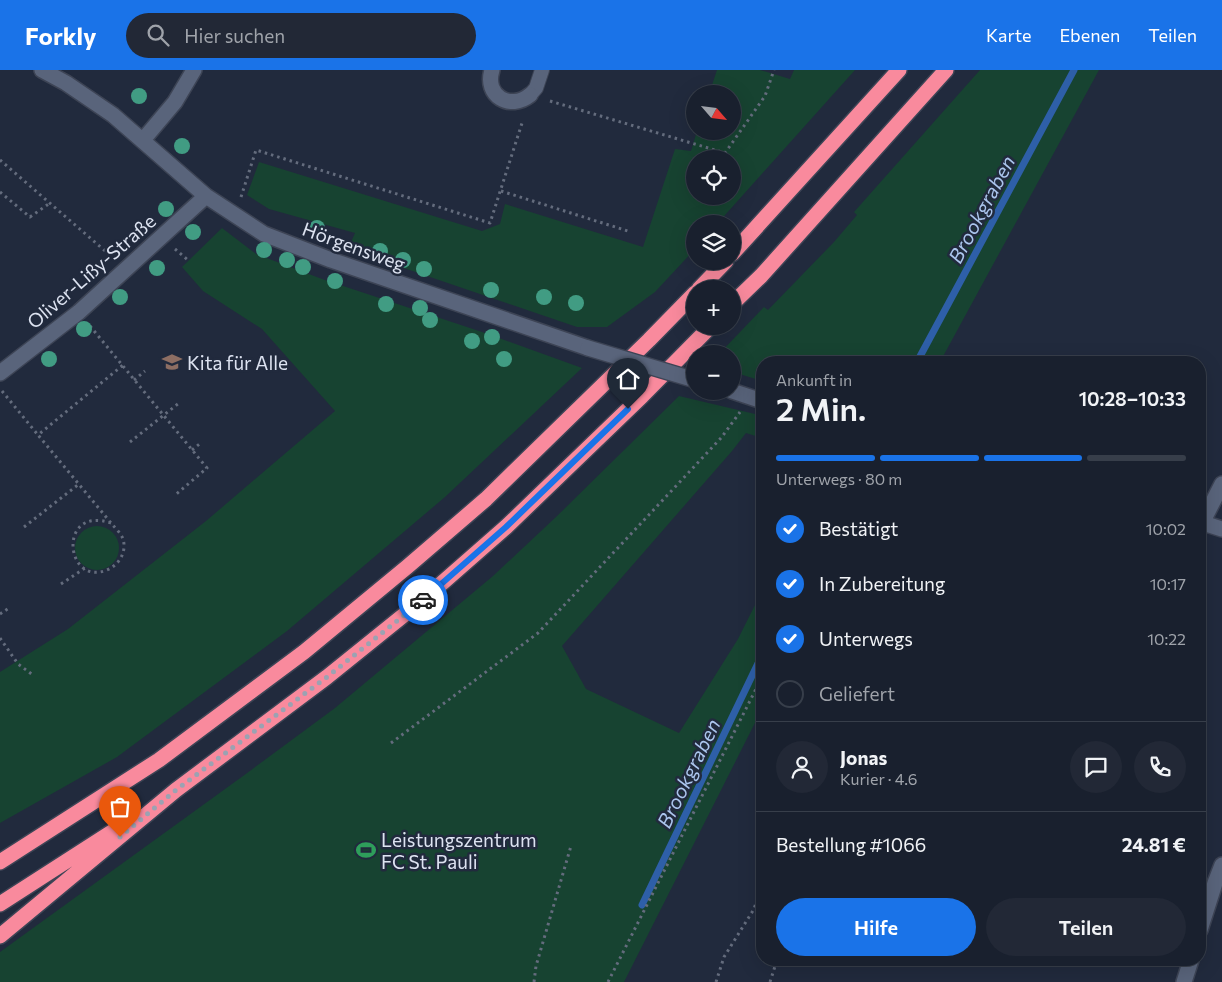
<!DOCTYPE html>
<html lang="de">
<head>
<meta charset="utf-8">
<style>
	:root { --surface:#19202e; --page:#222836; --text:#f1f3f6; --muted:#9fa3aa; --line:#373e4a; --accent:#1a73e8 }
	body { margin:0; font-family:Commissioner,sans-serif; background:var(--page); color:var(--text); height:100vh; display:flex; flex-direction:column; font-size:19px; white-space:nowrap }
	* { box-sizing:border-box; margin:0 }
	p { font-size:16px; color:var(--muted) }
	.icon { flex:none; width:28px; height:28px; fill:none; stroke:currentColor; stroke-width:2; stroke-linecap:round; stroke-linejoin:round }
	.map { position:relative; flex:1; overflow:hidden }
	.panel { position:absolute; left:756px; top:286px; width:450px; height:610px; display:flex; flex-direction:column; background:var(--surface); border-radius:20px; box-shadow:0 5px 20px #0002,0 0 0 1px var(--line) }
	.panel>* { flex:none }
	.needle { width:32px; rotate:118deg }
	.fabs { position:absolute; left:686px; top:15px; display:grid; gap:10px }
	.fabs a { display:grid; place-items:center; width:55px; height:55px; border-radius:50%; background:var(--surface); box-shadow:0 5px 20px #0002,0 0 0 1px var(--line); font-size:25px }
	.pin { position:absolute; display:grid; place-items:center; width:42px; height:42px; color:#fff; margin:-51px -21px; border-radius:50% 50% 50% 0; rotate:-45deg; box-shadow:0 0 5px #0007 }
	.pin .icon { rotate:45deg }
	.courier { position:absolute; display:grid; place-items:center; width:50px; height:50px; margin:-25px; border:4px solid #1a73e8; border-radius:50%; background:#fff; color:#222; box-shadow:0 1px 6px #0007 }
	.summary em { font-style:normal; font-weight:600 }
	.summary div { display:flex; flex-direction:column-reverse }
	.summary { display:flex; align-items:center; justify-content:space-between; height:85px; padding:0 20px }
	h1 { font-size:32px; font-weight:600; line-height:38px }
	.bar { display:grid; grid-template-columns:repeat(4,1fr); gap:8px 5px; align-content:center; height:60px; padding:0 20px }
	.bar i { height:6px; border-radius:4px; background:var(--line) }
	.bar .active { background:var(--accent) }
	.bar p { grid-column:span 4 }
	.line { display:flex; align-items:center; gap:12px; padding:0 20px; border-top:1px solid var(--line) }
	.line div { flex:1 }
	.round { display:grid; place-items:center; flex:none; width:52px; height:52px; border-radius:26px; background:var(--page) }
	ol { padding:0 20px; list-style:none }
	li { display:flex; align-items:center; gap:15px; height:55px }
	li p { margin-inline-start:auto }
	li .icon { padding:5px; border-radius:50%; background:var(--accent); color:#fff; stroke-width:4 }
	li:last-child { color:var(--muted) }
	li i { width:28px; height:28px; border:2px solid var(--line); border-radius:50% }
	.button { display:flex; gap:10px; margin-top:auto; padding:10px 20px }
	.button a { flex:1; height:58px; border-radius:30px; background:var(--accent); color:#fff; font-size:20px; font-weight:600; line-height:58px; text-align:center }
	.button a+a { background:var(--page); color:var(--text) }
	header { display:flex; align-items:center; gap:30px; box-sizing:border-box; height:70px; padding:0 25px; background:var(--accent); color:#fff }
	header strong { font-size:24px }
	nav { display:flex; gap:28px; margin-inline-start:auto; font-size:18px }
	.search { width:350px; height:45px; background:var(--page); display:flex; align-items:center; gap:12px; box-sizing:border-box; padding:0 18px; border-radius:28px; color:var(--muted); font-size:19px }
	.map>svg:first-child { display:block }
	.green { fill:#174331; fill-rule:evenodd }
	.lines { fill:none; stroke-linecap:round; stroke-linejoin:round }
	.stream { stroke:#2e5fa8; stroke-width:7 }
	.lane-casing { stroke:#3d4455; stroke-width:16 }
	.street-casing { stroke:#3d4455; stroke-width:18 }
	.highway-casing { stroke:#3d4455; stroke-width:18 }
	.path { stroke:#646c7d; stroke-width:3; stroke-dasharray:2.5 4; stroke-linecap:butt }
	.lane { stroke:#59647b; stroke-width:14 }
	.street { stroke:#59647b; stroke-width:15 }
	.highway { stroke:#f98a9d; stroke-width:15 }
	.street-bridge-casing { stroke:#3d4455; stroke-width:18; stroke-linecap:butt }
	.street-bridge { stroke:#59647b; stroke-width:15 }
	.tree { fill:#419c83 }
	.done { stroke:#9ba2b2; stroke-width:5; stroke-dasharray:0 9 }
	.route { stroke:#1a73e8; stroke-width:6 }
	.labels { text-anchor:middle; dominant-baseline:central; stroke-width:5; stroke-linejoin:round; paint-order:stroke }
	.street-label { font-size:19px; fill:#dde3f1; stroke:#212a3d }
	.poi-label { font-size:19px; fill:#dde3f1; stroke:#212a3d; text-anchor:start }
	.water-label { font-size:20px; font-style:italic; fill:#abc5ed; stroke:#212a3d }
</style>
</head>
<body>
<header>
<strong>Forkly</strong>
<div class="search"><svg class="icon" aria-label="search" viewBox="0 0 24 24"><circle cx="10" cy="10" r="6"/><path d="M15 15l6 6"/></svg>Hier suchen</div>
<nav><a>Karte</a><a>Ebenen</a><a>Teilen</a></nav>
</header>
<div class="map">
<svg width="1222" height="912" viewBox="0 0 1222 912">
	<rect width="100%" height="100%" fill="#212a3d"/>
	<path class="green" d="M717,0H760L790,9L794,0H855L717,154H695V179L655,222L607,257H577L348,179L355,163L269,139L247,125L259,92L482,161L500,154L505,134L643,177L675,79L691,81L697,61H732V24H709ZM695,89H732V126H695Z
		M980,0H1099L940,292H762V311L733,302L732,284H719L764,237L768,240L834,172L857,145L854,142Z
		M222,158L256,184L322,209L482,262L582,298L445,427L287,561L117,687L0,753V602L68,559L206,451L335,341L262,259L203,221L182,197Z
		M679,326L755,344L762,343V368L746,363L732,381L562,576L586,619L679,663L738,569L762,521V639L624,912H0V882L243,706L335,638L493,506L556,447Z
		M75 478a22 22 0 1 1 44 0a22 22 0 1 1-44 0Z"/>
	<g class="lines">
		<path class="stream" d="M917,292L1074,0
			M642,835L762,585"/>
		<defs>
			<path id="lane" d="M530,25L536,18L542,0"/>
			<path id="street" d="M42,0L66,13L113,45L206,126L264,164L331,190L588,278
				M492,0C484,26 510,41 530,25
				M143,70L175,32L194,0
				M0,303L79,242L206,126
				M732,321L762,331
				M1200,452L1222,459
				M1202,453L1222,414
				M1200,860L1215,813L1222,795
				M1184,912L1191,890"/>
			<path id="highway" d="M732,184L899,0
				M699,219L726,191
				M732,234L761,206L946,0
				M0,792L159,690L304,582L407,497L486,429L649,270L695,223
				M0,834L118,758
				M0,866L176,720L327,607L425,528L506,457L642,326L711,256"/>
		</defs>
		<use href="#lane" class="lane-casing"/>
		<use href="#street" class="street-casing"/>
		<use href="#highway" class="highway-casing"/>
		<path class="path" d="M550,31L725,83L765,26L774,0
			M0,90L111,186
			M501,121L631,162
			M0,122L30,147L50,133
			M241,127L256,80L490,153L523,50
			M175,179L189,191
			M90,256L207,398L174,426
			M134,310L145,301
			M2,321L38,365
			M130,372L179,333
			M192,380L202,372
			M111,453C57,435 65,517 107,500C119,495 127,482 123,469C121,463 115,458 111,453L43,371L38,365L123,295
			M24,457L79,414
			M61,514L85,498
			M0,544L9,538
			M0,568L18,594L33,605
			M391,673L538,563L721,368L740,342
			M534,912L536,896L571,776
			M608,912L762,607
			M716,912L724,887L754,839L762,815
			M770,912L777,890"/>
		<use href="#lane" class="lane"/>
		<use href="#street" class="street"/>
		<use href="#highway" class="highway"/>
		<defs>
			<path id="street-bridge" d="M588,278L695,310"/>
		</defs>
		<use href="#street-bridge" class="street-bridge-casing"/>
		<use href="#street-bridge" class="street-bridge"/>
	</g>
	<g class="tree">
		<circle cx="139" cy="26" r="8"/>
		<circle cx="182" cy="76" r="8"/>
		<circle cx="166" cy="139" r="8"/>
		<circle cx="317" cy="158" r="8"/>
		<circle cx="193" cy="162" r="8"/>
		<circle cx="264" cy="180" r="8"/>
		<circle cx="380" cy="181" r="8"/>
		<circle cx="287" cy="190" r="8"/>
		<circle cx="403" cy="190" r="8"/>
		<circle cx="303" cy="197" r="8"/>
		<circle cx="157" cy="198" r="8"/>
		<circle cx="424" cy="199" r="8"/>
		<circle cx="335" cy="211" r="8"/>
		<circle cx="491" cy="220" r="8"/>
		<circle cx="120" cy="227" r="8"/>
		<circle cx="544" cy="227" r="8"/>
		<circle cx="576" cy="233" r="8"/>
		<circle cx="386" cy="234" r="8"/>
		<circle cx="420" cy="238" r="8"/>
		<circle cx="430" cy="250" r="8"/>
		<circle cx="84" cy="259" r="8"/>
		<circle cx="492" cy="267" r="8"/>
		<circle cx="472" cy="271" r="8"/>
		<circle cx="49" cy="289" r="8"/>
		<circle cx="504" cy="289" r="8"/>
	</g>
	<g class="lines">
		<path class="done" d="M120,767L176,720L327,607L423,530"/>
		<path class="route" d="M423,530L506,457L628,339"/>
	</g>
	<defs>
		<symbol id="school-bare" viewBox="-9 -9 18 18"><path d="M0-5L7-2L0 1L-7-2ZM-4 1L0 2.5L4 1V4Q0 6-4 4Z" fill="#8d6e63" stroke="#212a3d" stroke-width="2.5" paint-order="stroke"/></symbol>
		<symbol id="stadium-bare" viewBox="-9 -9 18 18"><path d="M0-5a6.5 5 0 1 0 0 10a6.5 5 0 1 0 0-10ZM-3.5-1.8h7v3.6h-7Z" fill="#2e9e5b" stroke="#212a3d" stroke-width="2.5" paint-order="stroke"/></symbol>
	</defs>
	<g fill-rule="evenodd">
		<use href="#school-bare" x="158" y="278" width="28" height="28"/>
		<use href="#stadium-bare" x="352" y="766" width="28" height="28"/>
	</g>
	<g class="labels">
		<g class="street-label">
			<text transform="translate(354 176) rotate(20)">Hörgensweg</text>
			<text transform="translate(91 201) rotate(-41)">Oliver-Lißy-Straße</text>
		</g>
		<g class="poi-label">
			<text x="187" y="292">Kita für Alle</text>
			<text x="381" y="769">Leistungszentrum<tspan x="381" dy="22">FC St. Pauli</tspan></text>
		</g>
		<g class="water-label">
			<text transform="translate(981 139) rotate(-62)">Brookgraben</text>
			<text transform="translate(688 703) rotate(-64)">Brookgraben</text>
		</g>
	</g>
</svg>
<div class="fabs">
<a><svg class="needle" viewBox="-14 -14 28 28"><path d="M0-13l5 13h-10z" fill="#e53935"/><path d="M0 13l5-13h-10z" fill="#9fa3aa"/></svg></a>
<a><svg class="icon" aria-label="locate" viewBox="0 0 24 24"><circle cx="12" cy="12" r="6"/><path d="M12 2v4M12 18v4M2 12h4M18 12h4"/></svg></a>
<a><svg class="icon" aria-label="layers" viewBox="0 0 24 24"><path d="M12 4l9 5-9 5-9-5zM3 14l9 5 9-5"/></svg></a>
<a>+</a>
<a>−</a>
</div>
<div class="pin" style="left:120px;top:767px;background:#ea580c"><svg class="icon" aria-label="bag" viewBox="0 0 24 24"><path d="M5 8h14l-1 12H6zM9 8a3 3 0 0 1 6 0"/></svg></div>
<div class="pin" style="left:628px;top:339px;background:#1f2937"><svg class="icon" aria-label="home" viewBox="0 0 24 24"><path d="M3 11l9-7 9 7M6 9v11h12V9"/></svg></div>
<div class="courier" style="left:423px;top:530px"><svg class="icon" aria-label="car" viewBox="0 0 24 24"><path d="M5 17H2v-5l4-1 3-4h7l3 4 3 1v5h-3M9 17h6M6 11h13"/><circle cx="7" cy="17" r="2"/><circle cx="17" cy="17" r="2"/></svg></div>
<section class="panel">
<div class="summary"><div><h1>2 Min.</h1><p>Ankunft in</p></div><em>10:28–10:33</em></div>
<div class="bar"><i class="active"></i><i class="active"></i><i class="active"></i><i></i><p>Unterwegs · 80 m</p></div>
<ol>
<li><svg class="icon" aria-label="check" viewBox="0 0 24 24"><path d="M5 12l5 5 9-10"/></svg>Bestätigt<p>10:02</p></li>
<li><svg class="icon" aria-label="check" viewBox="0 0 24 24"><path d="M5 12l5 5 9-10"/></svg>In Zubereitung<p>10:17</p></li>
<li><svg class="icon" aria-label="check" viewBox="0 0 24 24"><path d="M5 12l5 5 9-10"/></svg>Unterwegs<p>10:22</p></li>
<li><i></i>Geliefert</li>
</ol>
<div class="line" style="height:90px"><a class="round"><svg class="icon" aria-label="person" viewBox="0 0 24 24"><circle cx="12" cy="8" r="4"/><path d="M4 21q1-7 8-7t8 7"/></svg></a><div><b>Jonas</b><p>Kurier · 4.6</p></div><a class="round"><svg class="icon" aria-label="chat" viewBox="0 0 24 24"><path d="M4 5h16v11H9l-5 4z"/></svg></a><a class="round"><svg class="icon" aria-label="phone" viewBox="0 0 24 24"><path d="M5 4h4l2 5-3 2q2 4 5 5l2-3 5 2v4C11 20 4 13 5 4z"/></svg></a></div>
<div class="line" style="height:65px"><div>Bestellung #1066</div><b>24.81 €</b></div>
<div class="button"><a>Hilfe</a><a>Teilen</a></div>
</section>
</div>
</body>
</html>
